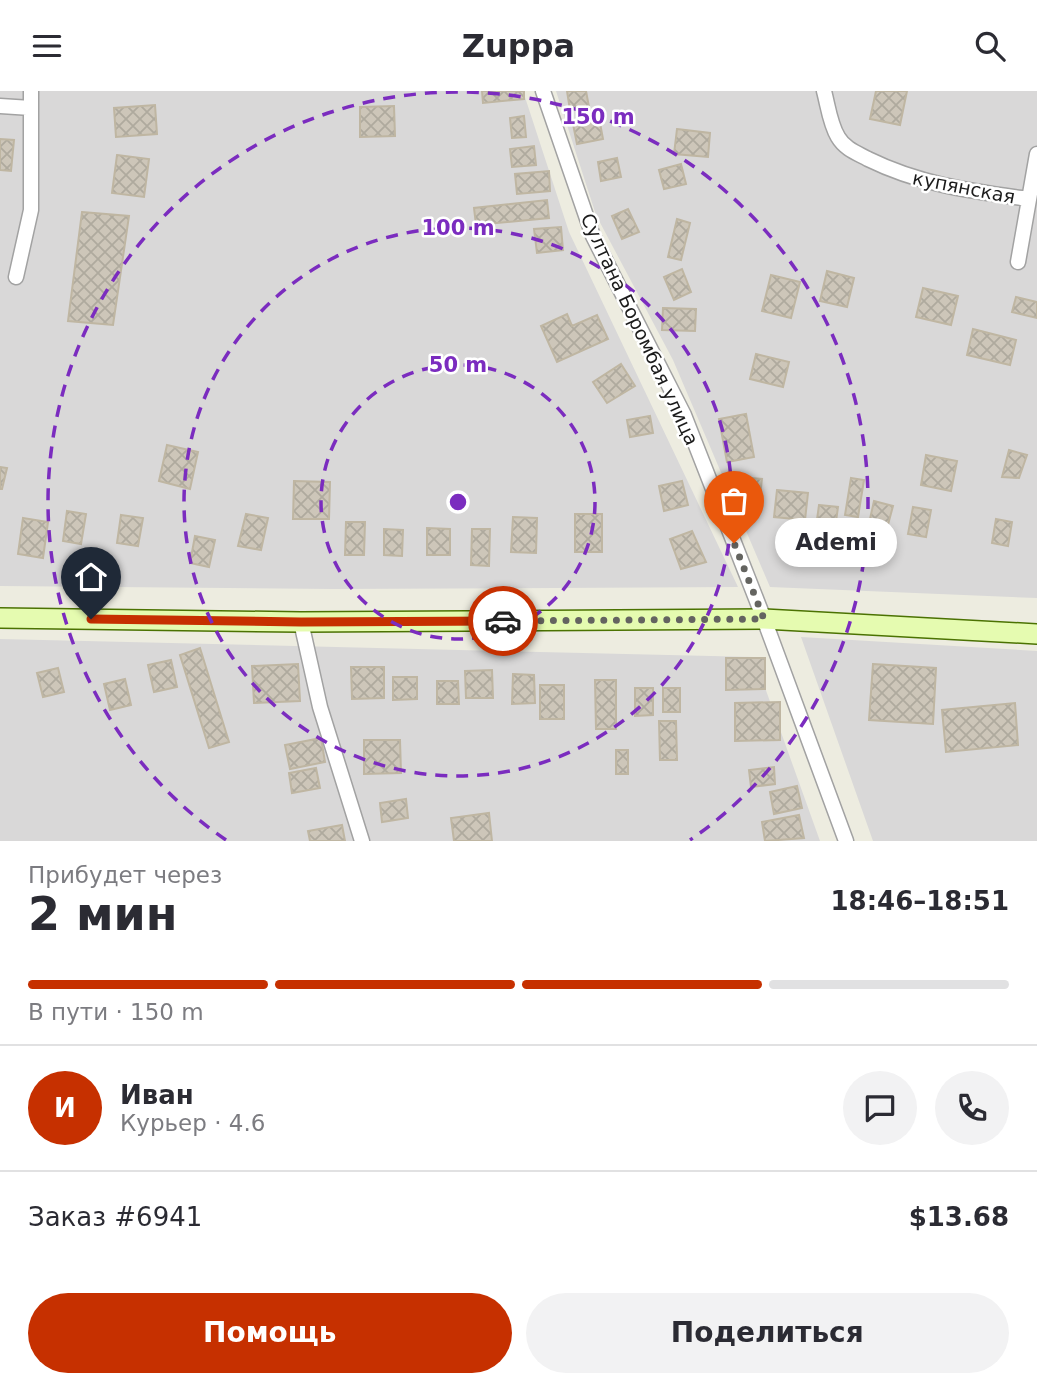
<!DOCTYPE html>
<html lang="ru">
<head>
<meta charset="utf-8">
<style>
	:root { --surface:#fff; --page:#f2f2f3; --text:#2b2b33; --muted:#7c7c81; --line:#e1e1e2; --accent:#c63000 }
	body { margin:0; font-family:"DejaVu Sans",sans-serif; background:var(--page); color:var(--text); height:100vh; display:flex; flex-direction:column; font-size:26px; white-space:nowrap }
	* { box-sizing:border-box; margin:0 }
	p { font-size:23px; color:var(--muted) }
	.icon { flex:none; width:38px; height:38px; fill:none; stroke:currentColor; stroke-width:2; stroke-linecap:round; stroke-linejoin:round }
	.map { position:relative; height:750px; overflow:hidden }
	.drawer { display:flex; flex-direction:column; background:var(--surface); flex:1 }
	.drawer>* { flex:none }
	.pin { position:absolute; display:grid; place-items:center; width:60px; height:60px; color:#fff; margin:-72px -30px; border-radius:50% 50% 50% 0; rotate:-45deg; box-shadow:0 0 7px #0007 }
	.pin .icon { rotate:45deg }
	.courier { position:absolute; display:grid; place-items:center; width:70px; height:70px; margin:-35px; border:5px solid #c63000; border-radius:50%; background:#fff; color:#222; box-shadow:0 2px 9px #0007 }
	.bubble { position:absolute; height:49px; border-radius:24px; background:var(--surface); box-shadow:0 4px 10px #0003; font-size:23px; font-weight:800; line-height:49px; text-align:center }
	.overview em { font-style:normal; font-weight:800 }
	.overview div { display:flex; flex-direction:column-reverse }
	.overview { display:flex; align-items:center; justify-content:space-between; height:119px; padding:0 28px }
	h1 { font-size:46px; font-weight:800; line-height:52px }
	.bar { display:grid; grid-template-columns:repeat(4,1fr); gap:10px 7px; align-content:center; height:84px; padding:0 28px }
	.bar i { height:9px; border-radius:5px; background:var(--line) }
	.bar .on { background:var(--accent) }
	.bar p { grid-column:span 4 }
	.line { display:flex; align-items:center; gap:18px; padding:0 28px; border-top:2px solid var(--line) }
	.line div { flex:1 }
	.round { display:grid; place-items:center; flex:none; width:74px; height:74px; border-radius:37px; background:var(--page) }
	.cta { display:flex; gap:14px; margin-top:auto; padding:14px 28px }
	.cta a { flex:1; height:80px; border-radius:42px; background:var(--accent); color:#fff; font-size:28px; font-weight:800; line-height:80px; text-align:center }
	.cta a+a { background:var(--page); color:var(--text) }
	header { display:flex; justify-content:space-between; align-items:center; height:91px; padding:0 28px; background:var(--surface); font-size:32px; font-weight:800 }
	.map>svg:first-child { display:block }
	.residential { fill:#d9d8d8 }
	.building { fill:url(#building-cross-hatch); stroke:#bfb6a2; stroke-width:2 }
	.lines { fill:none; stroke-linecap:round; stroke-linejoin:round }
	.minor-casing { stroke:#a2a2a2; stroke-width:17 }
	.secondary-casing { stroke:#4b7202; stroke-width:22 }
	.minor { stroke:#fff; stroke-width:14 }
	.secondary { stroke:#e5fbb0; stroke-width:19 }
	.done { stroke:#646460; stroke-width:7; stroke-dasharray:0 12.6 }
	.route { stroke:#c63000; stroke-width:9 }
	.ring { fill:none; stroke:#7b2cbf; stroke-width:3.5; stroke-dasharray:12 9 }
	.labels { text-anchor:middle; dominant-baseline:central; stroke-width:5; stroke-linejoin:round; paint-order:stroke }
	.street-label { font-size:19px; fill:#1b1b1b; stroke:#fff }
	.centre { fill:#7b2cbf; stroke:#fff; stroke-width:3.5 }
	.ring-label { font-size:21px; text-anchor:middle; font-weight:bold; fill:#7b2cbf; stroke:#fff; stroke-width:5; stroke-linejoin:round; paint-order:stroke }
</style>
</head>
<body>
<header><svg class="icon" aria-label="menu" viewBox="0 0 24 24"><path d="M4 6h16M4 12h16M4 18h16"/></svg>Zuppa<svg class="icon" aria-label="search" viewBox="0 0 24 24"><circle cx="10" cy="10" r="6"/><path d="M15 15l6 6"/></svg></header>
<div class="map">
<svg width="1037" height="750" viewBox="0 0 1037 750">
	<defs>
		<pattern id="building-cross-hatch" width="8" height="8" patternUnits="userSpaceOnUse" patternTransform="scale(1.75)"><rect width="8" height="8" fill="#cdc6b9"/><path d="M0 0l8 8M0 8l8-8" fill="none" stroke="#afaa9e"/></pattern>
	</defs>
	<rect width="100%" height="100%" fill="#edece0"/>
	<path class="residential" d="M0,0H523L569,141L738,496L333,498L0,495Z
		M556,0H1037V507L770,496L673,269L596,124Z
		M801,546L1037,560V750H873Z
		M0,548L754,566L820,750H0Z"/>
	<path class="building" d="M482,0H524V8L483,12Z
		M567,0H586L589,16L570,19Z
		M876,0H907L900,34L870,28Z
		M155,14L157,43L116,46L114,17Z
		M394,15L395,45L360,46V16Z
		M524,25L526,46L512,47L510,27Z
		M599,27L603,48L577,53L573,33Z
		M677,38L710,42L708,66L674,63Z
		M0,48L14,49L11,80L0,79Z
		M534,55L536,74L512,76L510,58Z
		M117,64L149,68L144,106L112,102Z
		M617,67L621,86L601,90L598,71Z
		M681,73L686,93L664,98L659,79Z
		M549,80L550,100L517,103L515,83Z
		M547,109L549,127L476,134L474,117Z
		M628,118L639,141L622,148L612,125Z
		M82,121L129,125L113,234L68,230Z
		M677,128L690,132L681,169L668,166Z
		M561,136L563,159L537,162L534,138Z
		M682,178L691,201L674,209L664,186Z
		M827,180L854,187L847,216L820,210Z
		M771,184L800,191L791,227L762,220Z
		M923,197L958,205L951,234L916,226Z
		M1016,206L1037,211V227L1012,221Z
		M663,217L696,218L695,240L662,239Z
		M567,223L572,235L597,224L608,248L557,271L541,235Z
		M973,238L1016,249L1010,274L967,264Z
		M756,263L789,271L783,296L750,288Z
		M621,273L635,295L607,312L593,291Z
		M746,323L754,366L727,371L719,328Z
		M650,325L653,342L630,346L627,329Z
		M167,354L198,361L190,398L159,390Z
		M1009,359L1027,364L1019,387L1002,386Z
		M926,364L957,370L951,400L921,394Z
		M0,376L7,377L2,398H0Z
		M739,386L762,388L758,423L737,419Z
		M851,387L864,389L858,426L845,424Z
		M294,390L330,391L329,428H293Z
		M682,390L688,414L664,420L659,395Z
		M777,399L808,402L805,429L774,426Z
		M874,410L893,415L886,441L868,437Z
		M819,414L838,416L834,445L815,443Z
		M913,416L931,419L926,446L908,443Z
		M67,420L86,423L81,453L63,450Z
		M246,423L268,427L261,459L238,455Z
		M575,423H602V461H575Z
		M121,424L143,427L138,455L117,452Z
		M513,426L537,427L536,462L511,461Z
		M23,427L48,431L43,467L18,463Z
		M996,428L1012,431L1008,455L992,452Z
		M346,431H365L364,464H345Z
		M427,437L450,438V464H427Z
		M384,438L403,439L402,465L384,464Z
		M472,438H490L489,475L471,474Z
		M692,440L706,471L681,478L670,448Z
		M195,445L215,449L209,476L190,472Z
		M200,557L229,651L209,657L180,564Z
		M726,567H765V598L726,599Z
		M171,569L177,596L154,601L148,574Z
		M298,573L300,610L254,612L252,575Z
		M873,573L936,577L933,633L869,629Z
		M351,576H384V607L352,608Z
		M58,577L64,601L43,606L37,582Z
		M492,579L493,607H466L465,580Z
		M513,583L534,584L535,612L512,613Z
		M393,586H417V608L393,609Z
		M125,588L131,614L110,619L104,593Z
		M595,589H616V638H596Z
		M437,590H458L459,613H437Z
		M540,594H564V628H540Z
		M635,597H653V624L635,625Z
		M663,597H680V621H663Z
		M780,611V649L735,650V612Z
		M1015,612L1018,654L946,661L942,619Z
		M659,630H676L677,669H660Z
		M321,647L325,671L290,678L285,654Z
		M364,649H400L401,682L364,683Z
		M616,659H628V683H616Z
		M774,676L775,693L751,696L749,679Z
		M316,677L320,697L292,702L289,682Z
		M797,695L802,717L774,723L770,701Z
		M406,708L408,727L382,731L380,712Z
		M489,722L492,750H454L451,727Z
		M799,724L804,747L765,750L762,731Z
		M342,734L345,750H310L308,740Z"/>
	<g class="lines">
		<defs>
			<path id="minor" d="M31,0V17
				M543,0L593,145L684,324L764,528L846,750
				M824,0C828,15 830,33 838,46C845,58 857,62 868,68C921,94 971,100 1029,108
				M0,15L31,17V119L16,186
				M1018,171L1037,63
				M301,531L320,616L362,750"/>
			<path id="secondary" d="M0,527L301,531L764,528L1037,543"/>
		</defs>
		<use href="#minor" class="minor-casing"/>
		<use href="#secondary" class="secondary-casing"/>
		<use href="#minor" class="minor"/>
		<use href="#secondary" class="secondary"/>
	</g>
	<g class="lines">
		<path class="done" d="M503,530L764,528L734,452"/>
		<path class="route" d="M91,528L301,531L503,530"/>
	</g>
	<g class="ring">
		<circle cx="458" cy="411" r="137"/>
		<circle cx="458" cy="411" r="274"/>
		<path d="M226 749A410 410 0 1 1 690 749"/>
	</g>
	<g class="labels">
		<g class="street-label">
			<text transform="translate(964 96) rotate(11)">купянская</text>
			<text transform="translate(640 238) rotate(65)">Султана Боромбая улица</text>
		</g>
	</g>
	<circle cx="458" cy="411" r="10" class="centre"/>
	<g class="ring-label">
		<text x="598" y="33">150 m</text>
		<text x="458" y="144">100 m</text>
		<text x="458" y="281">50 m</text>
	</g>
</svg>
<div class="pin" style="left:734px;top:452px;background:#ea580c"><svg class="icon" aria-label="bag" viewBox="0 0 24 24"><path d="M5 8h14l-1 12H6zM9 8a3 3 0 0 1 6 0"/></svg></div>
<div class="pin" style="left:91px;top:528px;background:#1f2937"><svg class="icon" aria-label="home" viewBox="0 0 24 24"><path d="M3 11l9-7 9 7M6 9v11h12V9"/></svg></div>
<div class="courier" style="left:503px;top:530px"><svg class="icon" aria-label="car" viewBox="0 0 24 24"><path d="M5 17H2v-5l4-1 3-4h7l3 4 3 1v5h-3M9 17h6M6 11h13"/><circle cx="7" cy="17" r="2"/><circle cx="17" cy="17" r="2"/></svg></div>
<div class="bubble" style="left:775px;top:427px;width:122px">Ademi</div>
</div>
<section class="drawer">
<div class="overview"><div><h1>2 мин</h1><p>Прибудет через</p></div><em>18:46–18:51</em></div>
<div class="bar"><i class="on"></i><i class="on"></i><i class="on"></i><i></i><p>В пути · 150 m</p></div>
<div class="line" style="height:126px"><b class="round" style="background:var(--accent);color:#fff">И</b><div><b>Иван</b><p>Курьер · 4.6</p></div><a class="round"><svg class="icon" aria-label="chat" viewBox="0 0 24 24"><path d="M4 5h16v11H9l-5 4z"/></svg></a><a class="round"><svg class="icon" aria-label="phone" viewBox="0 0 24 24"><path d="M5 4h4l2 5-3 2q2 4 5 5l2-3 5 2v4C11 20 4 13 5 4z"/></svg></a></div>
<div class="line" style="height:91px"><div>Заказ #6941</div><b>$13.68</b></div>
<div class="cta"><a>Помощь</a><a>Поделиться</a></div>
</section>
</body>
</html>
